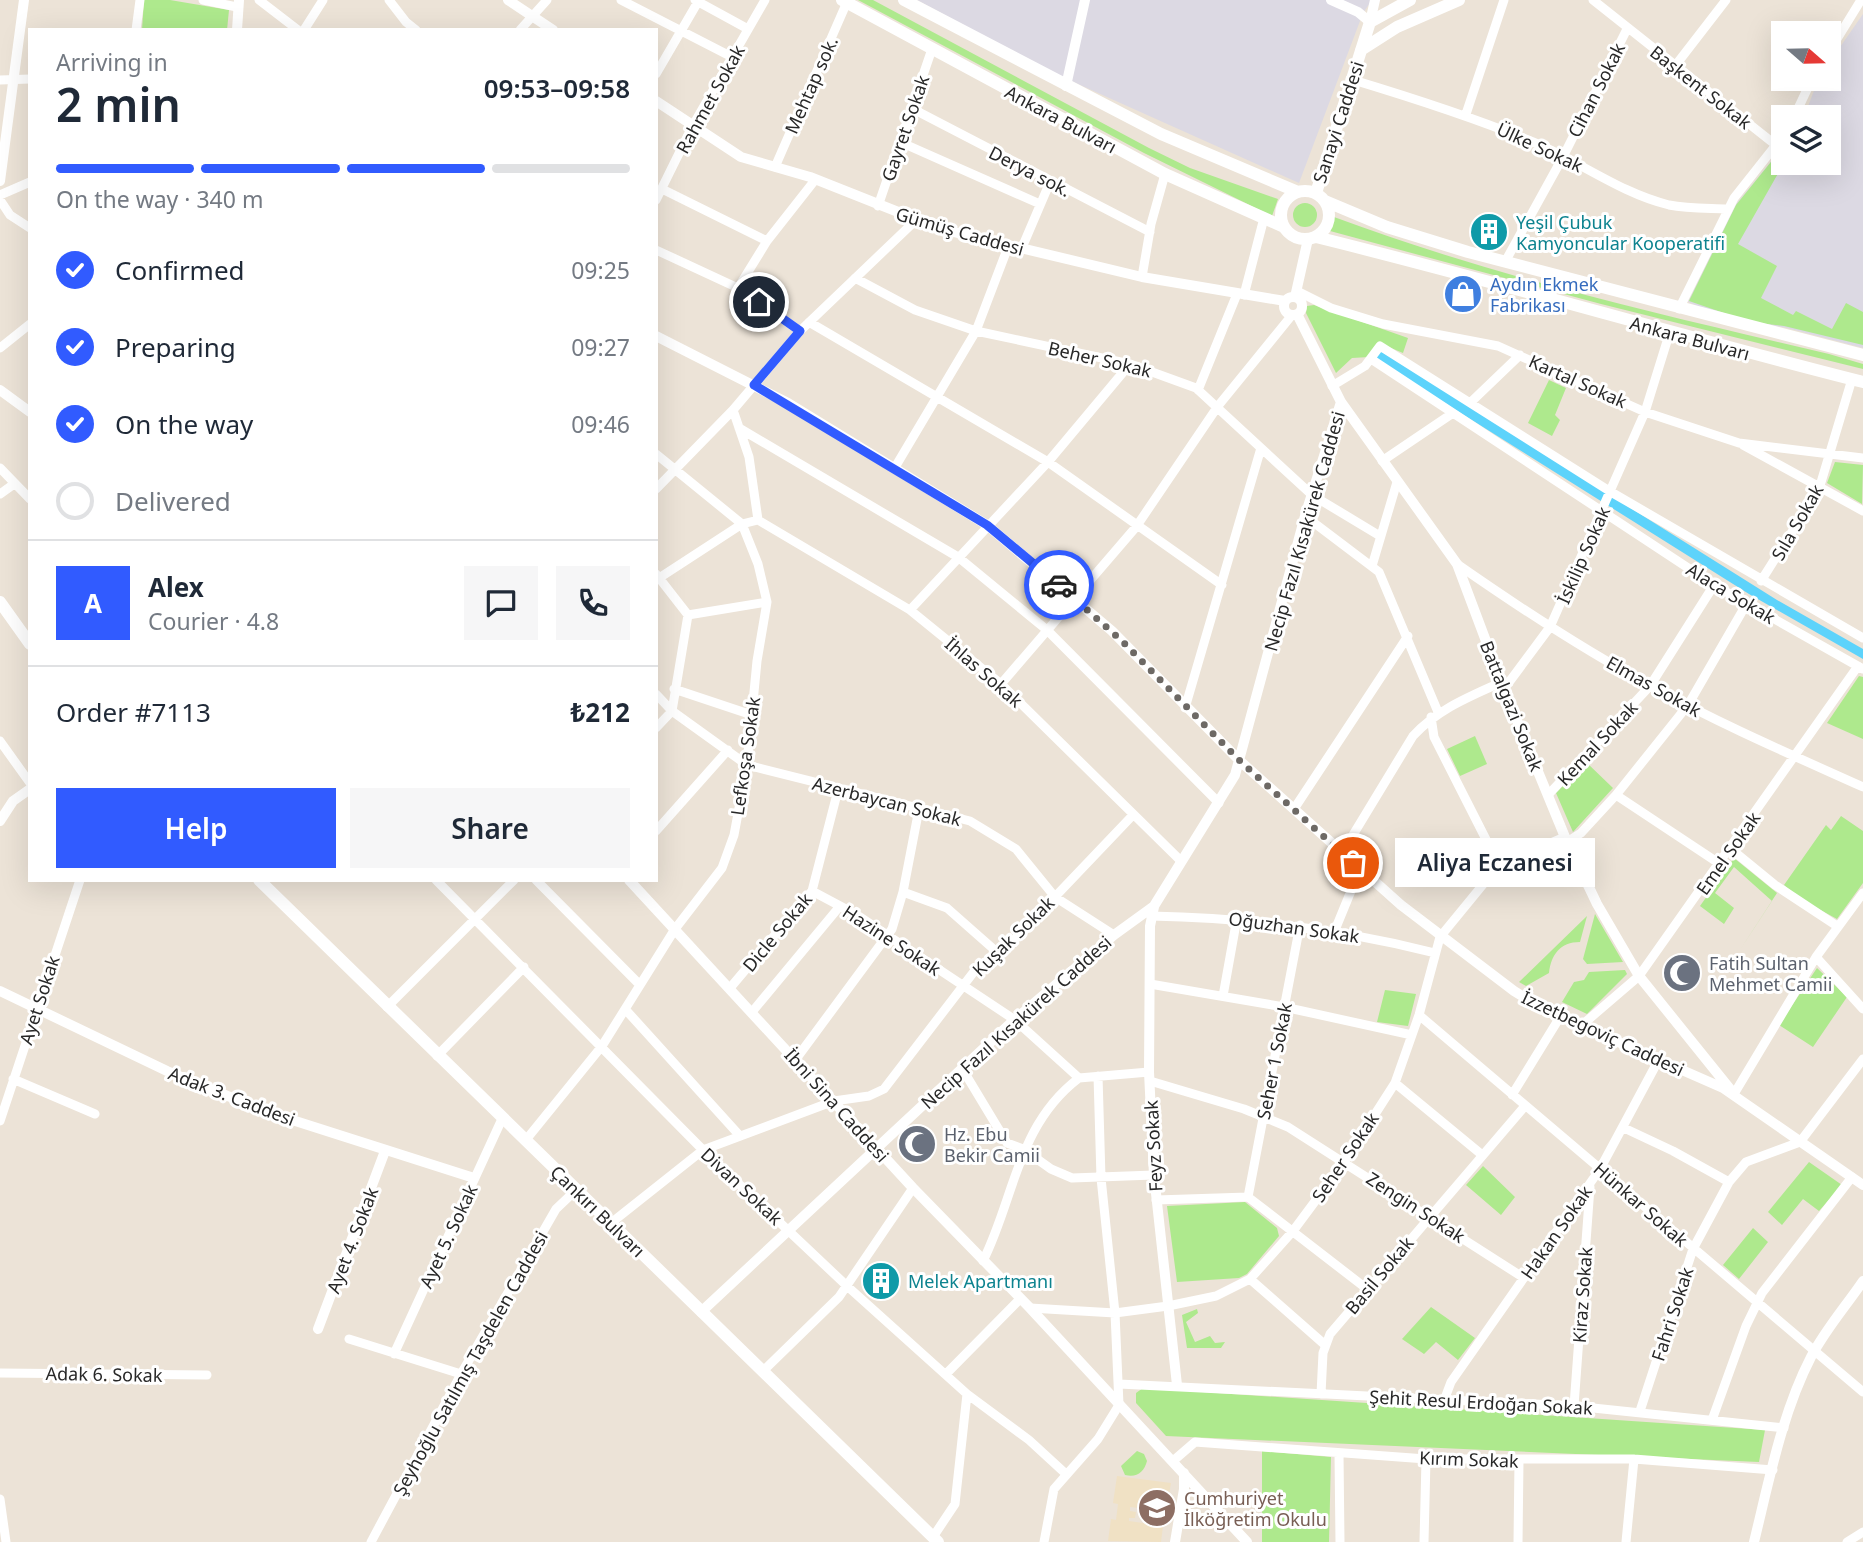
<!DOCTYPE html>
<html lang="en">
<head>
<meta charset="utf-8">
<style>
	:root { --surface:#fff; --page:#f6f6f7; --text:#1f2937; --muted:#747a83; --line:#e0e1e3; --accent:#315bff }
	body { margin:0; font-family:"Noto Sans",sans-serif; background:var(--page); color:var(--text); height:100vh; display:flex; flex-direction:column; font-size:26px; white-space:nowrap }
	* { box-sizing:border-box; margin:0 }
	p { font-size:23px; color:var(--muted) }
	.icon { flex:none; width:38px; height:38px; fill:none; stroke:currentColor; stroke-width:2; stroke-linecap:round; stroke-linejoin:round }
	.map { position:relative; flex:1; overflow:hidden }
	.panel { position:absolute; left:28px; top:28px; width:630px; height:854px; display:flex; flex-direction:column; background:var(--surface); border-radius:0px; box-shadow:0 7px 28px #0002 }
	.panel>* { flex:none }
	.needle { width:46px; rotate:110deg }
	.buttons { position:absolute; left:1771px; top:21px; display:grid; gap:14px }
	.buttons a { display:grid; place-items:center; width:70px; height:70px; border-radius:0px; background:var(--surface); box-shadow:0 7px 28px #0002; font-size:35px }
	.pin { position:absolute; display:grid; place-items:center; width:60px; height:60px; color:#fff; margin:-30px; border:4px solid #fff; border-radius:50%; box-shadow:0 2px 7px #0007 }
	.courier { position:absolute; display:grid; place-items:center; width:70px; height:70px; margin:-35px; border:5px solid #315bff; border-radius:50%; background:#fff; color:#222; box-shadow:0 2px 9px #0007 }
	.bubble { position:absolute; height:49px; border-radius:0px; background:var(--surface); box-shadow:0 7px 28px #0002; font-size:23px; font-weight:600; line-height:49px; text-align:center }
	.headline em { font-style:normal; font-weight:600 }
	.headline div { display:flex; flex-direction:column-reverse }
	.headline { display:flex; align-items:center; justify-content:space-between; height:119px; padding:0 28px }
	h1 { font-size:46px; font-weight:600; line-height:52px }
	.bar { display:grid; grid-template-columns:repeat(4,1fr); gap:10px 7px; align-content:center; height:84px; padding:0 28px }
	.bar i { height:9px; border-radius:5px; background:var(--line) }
	.bar .active { background:var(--accent) }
	.bar p { grid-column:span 4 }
	.line { display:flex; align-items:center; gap:18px; padding:0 28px; border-top:2px solid var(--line) }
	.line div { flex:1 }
	.round { display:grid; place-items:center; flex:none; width:74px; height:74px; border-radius:0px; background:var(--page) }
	ol { padding:0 28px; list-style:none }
	li { display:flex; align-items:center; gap:21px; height:77px }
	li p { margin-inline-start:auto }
	li .icon { padding:7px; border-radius:50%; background:var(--accent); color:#fff; stroke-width:4 }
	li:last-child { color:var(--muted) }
	li i { width:38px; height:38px; border:4px solid var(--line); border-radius:50% }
	.cta { display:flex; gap:14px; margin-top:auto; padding:14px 28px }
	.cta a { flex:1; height:80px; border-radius:0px; background:var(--accent); color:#fff; font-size:28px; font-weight:600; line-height:80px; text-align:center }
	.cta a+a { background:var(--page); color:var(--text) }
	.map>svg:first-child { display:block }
	.industrial { fill:#dcd9e3 }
	.education { fill:#f0e1c4 }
	.green { fill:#aee98d }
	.water { fill:#5dd3fb }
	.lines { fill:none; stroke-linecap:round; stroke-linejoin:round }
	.minor { stroke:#fff; stroke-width:9 }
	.tertiary { stroke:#fff; stroke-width:10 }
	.secondary { stroke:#fff; stroke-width:12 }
	.done { stroke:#6d6965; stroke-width:7; stroke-dasharray:0 12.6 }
	.route { stroke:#315bff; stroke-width:9 }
	.labels { text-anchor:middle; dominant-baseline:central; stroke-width:6; stroke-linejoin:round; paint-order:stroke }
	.street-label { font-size:18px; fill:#282828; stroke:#fff }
	.culture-label { font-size:18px; fill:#0d838f; stroke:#fff; text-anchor:start }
	.shop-label { font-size:18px; fill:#366cbe; stroke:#fff; text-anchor:start }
	.worship-label { font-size:18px; fill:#5b616d; stroke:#fff; text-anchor:start }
	.education-label { font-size:18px; fill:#785e54; stroke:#fff; text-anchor:start }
</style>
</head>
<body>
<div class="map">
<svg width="1863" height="1542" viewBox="0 0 1863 1542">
	<rect width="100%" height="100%" fill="#ece3d7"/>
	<path class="industrial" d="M917,0H1372L1363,13L1299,183L1049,71Z
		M1863,14V348L1787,328L1721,316L1688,302L1736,204L1783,147V163H1829V117H1804L1818,80L1829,79V63Z"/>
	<path class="education" d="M1117,1476L1171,1483L1166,1511L1130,1507V1511L1136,1512L1135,1518H1129V1521L1163,1526L1161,1542L1108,1541L1111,1519L1116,1520L1118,1504L1113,1503Z"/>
	<path class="green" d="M144,0H170L229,10L227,30H142Z
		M858,0H873L1149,148L1190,168L1278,199L1272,216L1144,153Z
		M1783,147L1784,163L1738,244L1777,266L1761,298L1793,315L1796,311L1832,329L1846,303L1863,312V345L1784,326L1750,322L1689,301L1736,205Z
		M1293 215a12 12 0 1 1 24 0a12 12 0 1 1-24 0Z
		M1334,217C1495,277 1662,315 1829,354L1863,364V369L1601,304L1330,231Z
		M1314,305L1408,338L1403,353L1379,343L1369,357L1352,358L1336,373L1306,313L1307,306Z
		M1549,380L1566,388L1555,415L1560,420L1552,436L1528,423Z
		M1835,462L1863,465L1862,504L1827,483Z
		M1859,676L1863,677V739L1827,723Z
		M1475,736L1487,764L1460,776L1447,749Z
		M1586,762L1613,788L1573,832L1556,793Z
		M1841,816L1863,831V883L1837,919L1802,900L1784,885L1826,825L1831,830Z
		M1734,858L1777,893L1738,953L1772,901L1734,867L1715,893L1734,908L1724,924L1700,906Z
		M1595,914L1623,962L1587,964L1583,959Z
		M1587,916L1580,942C1560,942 1551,955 1549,973L1526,986L1519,982Z
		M1817,968L1847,997L1813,1047L1779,1025Z
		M1625,970L1627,974L1587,1014L1562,1002L1574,982L1584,980L1589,972Z
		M1385,990L1416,994L1408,1026L1377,1022Z
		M1809,1162L1842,1185L1819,1211L1803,1199L1782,1225L1768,1212Z
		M1483,1166L1515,1197L1501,1215L1466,1185Z
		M1245,1202L1277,1228L1279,1236L1247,1274L1239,1278L1177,1282L1167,1206Z
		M1753,1228L1768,1242L1739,1279L1723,1265Z
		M1431,1307L1475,1338L1458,1360L1436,1342L1424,1354L1402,1339Z
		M1197,1309L1198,1313L1186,1322L1195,1342L1210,1336L1215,1343L1225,1342L1221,1348H1187L1182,1315Z
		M1143,1388L1765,1430L1759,1462L1166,1436L1136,1403V1393Z
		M1137,1451L1144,1454L1147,1461C1144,1472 1137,1478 1125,1475L1121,1466Z
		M1262,1451L1331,1457L1329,1542H1262Z"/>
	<path class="water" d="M1379,350L1777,600L1863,649V659L1749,594L1373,358Z"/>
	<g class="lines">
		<path class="minor" d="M203,0L237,7
			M259,0L298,30
			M389,0L406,22L416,30
			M621,0L732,57
			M695,0L748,29
			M1593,0L1777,146
			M136,30L140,0
			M304,30L323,0
			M520,30L547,0
			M1829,52L1861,0
			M1675,66L1726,0
			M656,74L699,0
			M1350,79C1413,98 1473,117 1533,142C1579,161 1620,193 1669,205C1689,209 1709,208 1728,209
			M0,80L30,79
			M911,108L1150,232
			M1466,114L1504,0
			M1794,117L1812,79
			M900,142L1040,204
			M775,167L847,2
			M662,189L767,241
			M0,195L30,182
			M0,200L10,215L30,228
			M656,200L692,127L765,0
			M878,206L932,49
			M656,250L738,288L800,331
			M1021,250L1050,182
			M1505,262L1564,155L1627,29
			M1142,277L1151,224L1165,174
			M855,278L915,310L976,331L1130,364L1196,388L1312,495L1380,536
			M738,288L767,241L815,180
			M1297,291L1331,308L1383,324L1498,346L1645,412L1739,443L1863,458
			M1244,295L1264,218
			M1679,309L1734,198L1783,136
			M809,322L1048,462L1222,585
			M0,348L30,324
			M1371,359L1714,585L1863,669
			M1332,386L1365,366L1380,346L1611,492L1863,638
			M1198,390L1237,294
			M1471,402L1520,355
			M739,428L958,557L1047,630L1219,803
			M1743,445L1863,511
			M656,454L742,524L656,580
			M1382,461L1453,413
			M0,468L30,499
			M894,469L976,331L1008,247
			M656,489L733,410L800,331L915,221
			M0,494L14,484
			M1305,516L1379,572L1438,712
			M758,520L910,610L1001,684L1181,861
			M1457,564C1520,608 1584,650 1651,686C1720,724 1792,755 1863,787
			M1372,566L1397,482
			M656,574L688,615L672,711L656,728
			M1761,581L1819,489L1852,379
			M910,610L1048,462L1130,364
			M688,615L767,602
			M1001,684L1136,527L1218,406L1292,315
			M674,689L752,715
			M1504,689L1550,627L1645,412L1668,338
			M656,694L672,711L747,765L970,821L1016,849L1055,897L1114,935
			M1185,708L1261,448
			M1431,717L1434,737L1499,865
			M0,741L30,783
			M1548,795L1650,686L1714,585
			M1616,795L1720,864
			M1294,809L1408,636
			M656,831L728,750
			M1567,842L1581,833L1616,795L1688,705L1747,603
			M1731,849L1775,885L1837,926
			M1342,853L1413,736C1438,709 1469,697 1502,682
			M436,880L703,1150L847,1286L967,1394L1029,1440L1066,1474
			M536,880L640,985
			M812,891L857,915L1015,1020L1079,1078L1149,1072
			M903,892L947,908L998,953
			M1151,916C1249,918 1341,929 1435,953
			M1335,930L1360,869
			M1816,957L1863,1009
			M1150,984L1284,1007L1412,1035
			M730,988L812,891L838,790
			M1223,996L1237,918
			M387,1007L514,880
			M625,1009L740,1136
			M752,1012L840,906
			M1419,1015L1863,1392
			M1582,1025L1639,976L1858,666
			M437,1056L524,967
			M796,1059L892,929L903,892L919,809
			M963,1070L1007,1143L1023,1149L1051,1169L1072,1178L1154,1175
			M13,1079L95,1114
			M1150,1081L1244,1109L1288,1127L1524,1278
			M1395,1083L1481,1154
			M1734,1094L1816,957L1863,893
			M1512,1095L1560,1017
			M0,1121L80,880
			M1624,1128L1673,1151L1729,1182
			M525,1141L602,1046L675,929L722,868L734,835L747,765L757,661L767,602L758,564L742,524L758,520L749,457L733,410
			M1248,1197L1300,925
			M1156,1200L1248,1197L1367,1289
			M611,1223L703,1150L834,1101L869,1096L884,1089L976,969L1011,943L1132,816
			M983,1261C1015,1197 1017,1125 1079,1078
			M1250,1279L1324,1344
			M1030,1308L1115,1313L1168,1306L1216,1296L1250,1279L1293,1231L1345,1161L1395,1083L1419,1015L1440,937L1499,865L1565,837
			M349,1339L461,1374
			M394,1354L502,1119
			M762,1372L839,1297L913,1188
			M0,1373L207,1375
			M946,1374L1020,1299
			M1119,1384L1574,1406L1784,1428
			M1321,1394L1323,1353L1330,1334L1525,1106
			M1445,1398L1451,1382L1600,1169L1658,1061
			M1574,1406L1590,1187
			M1640,1411L1693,1249L1729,1182L1746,1162L1800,1142L1863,1059
			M1712,1420L1746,1326L1762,1293L1852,1177
			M1339,1454L1340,1542
			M1173,1461L1195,1442L1426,1459H1634L1773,1470
			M0,1499L6,1542
			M933,1537L955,1504L967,1394
			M371,1542L461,1374L556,1209L576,1190
			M1044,1542L1054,1489L1098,1439L1119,1405L1115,1313L1101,1178L1098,1076
			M1424,1542L1426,1459
			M1518,1542L1519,1461
			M1626,1542L1634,1459
			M1847,1542L1863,1532"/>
		<path class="tertiary" d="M508,0L553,30
			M1331,0L1358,12L1370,22L1375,0
			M237,30L239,0
			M1066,86L1085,0
			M656,101L741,157L810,177L941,229L1142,277L1285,301
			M0,181L24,0
			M1284 306a9 9 0 1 1 18 0a9 9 0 1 1-18 0Z
			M1295,297L1308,239
			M1297,314L1341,402L1457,564L1504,689L1565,837L1597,904L1639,976L1730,1089
			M656,336L788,403L987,525L1112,631L1240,761L1401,905L1514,991L1543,1009L1723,1088L1863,1185
			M0,390L30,412
			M0,821L13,801L30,789
			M629,880L913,1188L1030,1308L1247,1542
			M1154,907L1150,926L1149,1072L1154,1175L1177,1385
			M0,991L167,1071L264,1111L474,1178
			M701,1312L1012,1022L1114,935L1154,906L1235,775L1305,516L1341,402
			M318,1329L385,1151
			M1175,1542L1184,1489V1473
			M1754,1542C1769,1481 1782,1413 1811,1357C1825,1330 1846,1306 1863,1281"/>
		<path class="secondary" d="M842,0L1165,174L1284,227
			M904,0L1161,134L1298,192
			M1361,50L1397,27L1459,0
			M1281 215a24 24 0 1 1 48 0a24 24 0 1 1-48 0Z
			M1316,193L1370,22L1410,0
			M1325,201L1387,227L1468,252L1863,355
			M1316,237C1499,282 1680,336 1863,382
			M0,602L30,644
			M259,880L938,1542"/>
	</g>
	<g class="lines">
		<path class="done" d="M1059,585L1122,641L1240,761L1353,863"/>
		<path class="route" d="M759,302L800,331L754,385L987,525L1059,585"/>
	</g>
	<defs>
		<symbol id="building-disc" viewBox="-11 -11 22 22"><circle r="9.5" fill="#0f9aa8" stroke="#fff"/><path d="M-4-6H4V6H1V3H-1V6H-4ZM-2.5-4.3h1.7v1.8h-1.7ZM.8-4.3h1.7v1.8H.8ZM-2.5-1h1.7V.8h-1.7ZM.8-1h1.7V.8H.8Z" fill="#fff"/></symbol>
		<symbol id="shop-disc" viewBox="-11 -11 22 22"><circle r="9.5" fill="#3f7fe0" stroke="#fff"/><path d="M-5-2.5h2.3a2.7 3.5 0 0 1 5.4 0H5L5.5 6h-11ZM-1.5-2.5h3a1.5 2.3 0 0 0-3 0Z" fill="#fff"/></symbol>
		<symbol id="mosque-disc" viewBox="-11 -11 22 22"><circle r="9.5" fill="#6b7280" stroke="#fff"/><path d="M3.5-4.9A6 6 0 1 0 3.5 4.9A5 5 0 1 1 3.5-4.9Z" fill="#fff"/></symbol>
		<symbol id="school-disc" viewBox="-11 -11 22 22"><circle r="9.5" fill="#8d6e63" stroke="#fff"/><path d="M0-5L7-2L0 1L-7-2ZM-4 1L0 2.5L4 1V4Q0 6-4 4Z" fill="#fff"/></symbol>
	</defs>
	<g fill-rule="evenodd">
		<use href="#building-disc" x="1467" y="210" width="44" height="44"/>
		<use href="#shop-disc" x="1441" y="272" width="44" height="44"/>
		<use href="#mosque-disc" x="1660" y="951" width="44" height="44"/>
		<use href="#mosque-disc" x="895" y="1122" width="44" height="44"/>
		<use href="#building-disc" x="859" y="1259" width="44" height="44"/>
		<use href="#school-disc" x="1135" y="1486" width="44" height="44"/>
	</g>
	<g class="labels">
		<g class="street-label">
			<text transform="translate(811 85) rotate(-66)">Mehtap sok.</text>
			<text transform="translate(1701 87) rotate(38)">Başkent Sokak</text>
			<text transform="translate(1596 90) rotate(-63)">Cihan Sokak</text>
			<text transform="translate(710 99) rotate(-61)">Rahmet Sokak</text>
			<text transform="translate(1061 119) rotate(28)">Ankara Bulvarı</text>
			<text transform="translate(1338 122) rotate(-72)">Sanayi Caddesi</text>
			<text transform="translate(905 128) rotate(-71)">Gayret Sokak</text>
			<text transform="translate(1540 147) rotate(25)">Ülke Sokak</text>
			<text transform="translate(1030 171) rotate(27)">Derya sok.</text>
			<text transform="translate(960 231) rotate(16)">Gümüş Caddesi</text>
			<text transform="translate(1690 338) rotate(15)">Ankara Bulvarı</text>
			<text transform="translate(1100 359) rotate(13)">Beher Sokak</text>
			<text transform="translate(1578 381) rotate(24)">Kartal Sokak</text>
			<text transform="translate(1797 522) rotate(-60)">Sıla Sokak</text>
			<text transform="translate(1304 531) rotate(-74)">Necip Fazıl Kısakürek Caddesi</text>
			<text transform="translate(1583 555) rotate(-66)">İskilip Sokak</text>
			<text transform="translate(1731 593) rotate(31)">Alaca Sokak</text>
			<text transform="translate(984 672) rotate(41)">İhlas Sokak</text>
			<text transform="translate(1654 686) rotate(29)">Elmas Sokak</text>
			<text transform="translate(1512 706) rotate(68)">Battalgazi Sokak</text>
			<text transform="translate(1597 743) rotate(-47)">Kemal Sokak</text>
			<text transform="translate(745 756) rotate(-82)">Lefkoşa Sokak</text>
			<text transform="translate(887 801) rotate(14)">Azerbaycan Sokak</text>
			<text transform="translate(1728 853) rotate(-55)">Emel Sokak</text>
			<text transform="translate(1294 927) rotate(8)">Oğuzhan Sokak</text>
			<text transform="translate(777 932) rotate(-50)">Dicle Sokak</text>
			<text transform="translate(1013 936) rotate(-44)">Kuşak Sokak</text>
			<text transform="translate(892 940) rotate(33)">Hazine Sokak</text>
			<text transform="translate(39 1000) rotate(-72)">Ayet Sokak</text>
			<text transform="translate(1016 1022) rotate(-42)">Necip Fazıl Kısakürek Caddesi</text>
			<text transform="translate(1603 1033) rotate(25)">İzzetbegoviç Caddesi</text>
			<text transform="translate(1274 1061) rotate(-79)">Seher 1 Sokak</text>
			<text transform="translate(232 1096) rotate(21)">Adak 3. Caddesi</text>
			<text transform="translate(837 1105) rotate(48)">İbni Sina Caddesi</text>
			<text transform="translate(1153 1146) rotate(-93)">Feyz Sokak</text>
			<text transform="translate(1345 1157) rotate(-56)">Seher Sokak</text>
			<text transform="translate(742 1186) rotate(43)">Divan Sokak</text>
			<text transform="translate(1641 1204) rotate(41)">Hünkar Sokak</text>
			<text transform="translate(1416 1207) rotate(33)">Zengin Sokak</text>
			<text transform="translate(598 1211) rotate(44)">Çankırı Bulvarı</text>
			<text transform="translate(1556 1232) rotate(-55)">Hakan Sokak</text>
			<text transform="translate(448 1236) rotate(-65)">Ayet 5. Sokak</text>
			<text transform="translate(352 1240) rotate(-69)">Ayet 4. Sokak</text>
			<text transform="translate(1379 1275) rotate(-50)">Basil Sokak</text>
			<text transform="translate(1582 1295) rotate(-86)">Kiraz Sokak</text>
			<text transform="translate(1672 1314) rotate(-72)">Fahri Sokak</text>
			<text transform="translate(470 1363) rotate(-61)">Şeyhoğlu Satılmış Taşdelen Caddesi</text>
			<text transform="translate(104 1374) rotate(1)">Adak 6. Sokak</text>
			<text transform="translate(1481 1402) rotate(3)">Şehit Resul Erdoğan Sokak</text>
			<text transform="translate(1469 1459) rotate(2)">Kırım Sokak</text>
		</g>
		<g class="culture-label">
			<text x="1516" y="222">Yeşil Çubuk<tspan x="1516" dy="21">Kamyoncular Kooperatifi</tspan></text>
			<text x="908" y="1281">Melek Apartmanı</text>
		</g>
		<g class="shop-label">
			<text x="1490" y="284">Aydın Ekmek<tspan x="1490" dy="21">Fabrikası</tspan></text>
		</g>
		<g class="worship-label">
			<text x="1709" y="963">Fatih Sultan<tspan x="1709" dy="21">Mehmet Camii</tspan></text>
			<text x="944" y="1134">Hz. Ebu<tspan x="944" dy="21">Bekir Camii</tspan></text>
		</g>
		<g class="education-label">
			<text x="1184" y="1498">Cumhuriyet<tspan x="1184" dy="21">İlköğretim Okulu</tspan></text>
		</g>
	</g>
</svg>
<div class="buttons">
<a><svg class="needle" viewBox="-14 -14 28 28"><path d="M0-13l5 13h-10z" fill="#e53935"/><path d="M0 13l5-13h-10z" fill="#747a83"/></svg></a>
<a><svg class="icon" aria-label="layers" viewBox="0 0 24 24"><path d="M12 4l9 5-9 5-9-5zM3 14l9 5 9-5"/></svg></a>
</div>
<div class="pin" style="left:1353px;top:863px;background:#ea580c"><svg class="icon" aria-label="bag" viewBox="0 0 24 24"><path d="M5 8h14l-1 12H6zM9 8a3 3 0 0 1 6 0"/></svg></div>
<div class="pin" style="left:759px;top:302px;background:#1f2937"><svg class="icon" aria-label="home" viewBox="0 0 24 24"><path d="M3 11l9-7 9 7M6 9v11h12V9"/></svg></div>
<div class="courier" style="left:1059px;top:585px"><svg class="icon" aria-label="car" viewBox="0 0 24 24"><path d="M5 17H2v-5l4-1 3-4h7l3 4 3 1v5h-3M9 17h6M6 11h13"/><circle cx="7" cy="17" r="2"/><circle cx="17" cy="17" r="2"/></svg></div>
<div class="bubble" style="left:1395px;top:838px;width:200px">Aliya Eczanesi</div>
<section class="panel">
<div class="headline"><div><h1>2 min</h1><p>Arriving in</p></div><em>09:53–09:58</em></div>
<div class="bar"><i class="active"></i><i class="active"></i><i class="active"></i><i></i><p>On the way · 340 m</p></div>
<ol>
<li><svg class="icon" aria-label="check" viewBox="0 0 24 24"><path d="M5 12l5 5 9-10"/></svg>Confirmed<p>09:25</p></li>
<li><svg class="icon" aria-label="check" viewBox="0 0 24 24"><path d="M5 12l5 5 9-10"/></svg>Preparing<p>09:27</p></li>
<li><svg class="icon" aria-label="check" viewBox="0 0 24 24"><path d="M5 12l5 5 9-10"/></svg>On the way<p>09:46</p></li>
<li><i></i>Delivered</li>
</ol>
<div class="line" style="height:126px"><b class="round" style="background:var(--accent);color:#fff">A</b><div><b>Alex</b><p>Courier · 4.8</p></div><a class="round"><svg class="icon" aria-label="chat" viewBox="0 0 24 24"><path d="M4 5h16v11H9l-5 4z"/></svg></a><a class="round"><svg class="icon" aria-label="phone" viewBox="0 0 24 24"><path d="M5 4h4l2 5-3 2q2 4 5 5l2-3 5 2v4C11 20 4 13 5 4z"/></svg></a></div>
<div class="line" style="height:91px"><div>Order #7113</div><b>₺212</b></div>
<div class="cta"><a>Help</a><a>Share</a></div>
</section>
</div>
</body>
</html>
